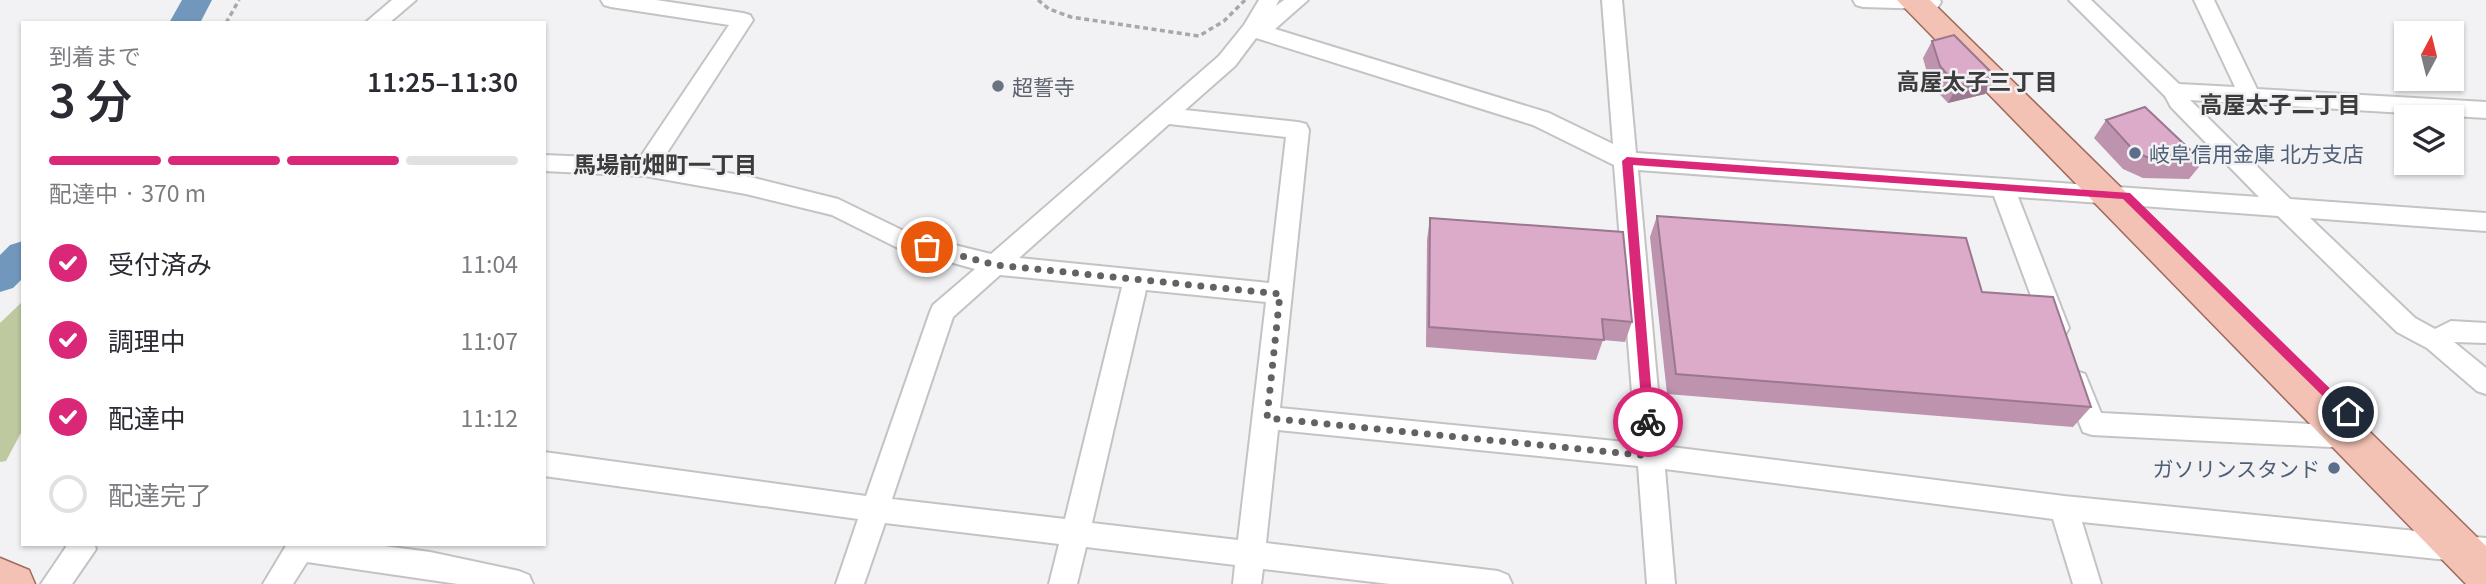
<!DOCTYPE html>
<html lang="ja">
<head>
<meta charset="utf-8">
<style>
	:root { --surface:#fff; --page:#f2f2f3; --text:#2b2b33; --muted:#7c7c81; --line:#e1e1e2; --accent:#db2777 }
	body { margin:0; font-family:Georgia,"Noto Sans JP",serif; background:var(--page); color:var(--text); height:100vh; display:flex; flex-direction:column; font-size:26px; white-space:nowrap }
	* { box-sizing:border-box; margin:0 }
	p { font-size:23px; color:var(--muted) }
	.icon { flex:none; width:38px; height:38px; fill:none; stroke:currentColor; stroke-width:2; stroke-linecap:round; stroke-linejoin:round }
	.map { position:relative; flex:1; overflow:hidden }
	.side { position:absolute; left:21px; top:21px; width:525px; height:525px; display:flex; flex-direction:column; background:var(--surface); border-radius:0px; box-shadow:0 2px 5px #0004 }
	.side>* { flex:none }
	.needle { width:46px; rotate:7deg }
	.buttons { position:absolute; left:2394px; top:21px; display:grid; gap:14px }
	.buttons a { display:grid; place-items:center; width:70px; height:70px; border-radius:0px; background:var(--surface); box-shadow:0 2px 5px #0004; font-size:35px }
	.pin { position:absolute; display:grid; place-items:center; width:60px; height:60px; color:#fff; margin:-30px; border:4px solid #fff; border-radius:50%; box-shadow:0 2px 7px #0007 }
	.courier { position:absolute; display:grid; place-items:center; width:70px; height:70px; margin:-35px; border:5px solid #db2777; border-radius:50%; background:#fff; color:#222; box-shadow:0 2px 9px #0007 }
	.summary em { font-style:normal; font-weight:600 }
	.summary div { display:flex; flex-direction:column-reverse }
	.summary { display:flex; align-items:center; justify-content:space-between; height:119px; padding:0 28px }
	h1 { font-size:46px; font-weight:600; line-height:52px }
	.bar { display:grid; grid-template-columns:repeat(4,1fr); gap:10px 7px; align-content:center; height:84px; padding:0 28px }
	.bar i { height:9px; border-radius:5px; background:var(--line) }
	.bar .current { background:var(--accent) }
	.bar p { grid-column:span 4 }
	ol { padding:0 28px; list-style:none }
	li { display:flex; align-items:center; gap:21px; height:77px }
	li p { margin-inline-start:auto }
	li .icon { padding:7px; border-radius:50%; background:var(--accent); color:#fff; stroke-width:4 }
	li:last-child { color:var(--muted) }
	li i { width:38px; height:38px; border:4px solid var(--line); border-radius:50% }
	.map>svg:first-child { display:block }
	.green { fill:#bec9a0 }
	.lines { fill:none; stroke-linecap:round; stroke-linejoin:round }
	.river { fill:#7297bd; fill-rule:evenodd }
	.street-casing { stroke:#c3c3c4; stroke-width:4 }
	.primary-casing { stroke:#a06a5c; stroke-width:3 }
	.path { stroke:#a8a8a9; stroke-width:3.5; stroke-dasharray:5 3.5; stroke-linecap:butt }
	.street { fill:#fff; fill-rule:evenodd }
	.primary { fill:#f3c2b5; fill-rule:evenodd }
	.wall { fill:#bd93ae }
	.shaded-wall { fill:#9a788d }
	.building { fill:#dcabca; stroke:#9a788d; stroke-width:2 }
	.route { fill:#db2777 }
	.done { stroke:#626263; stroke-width:7; stroke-dasharray:0 12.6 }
	.worship-dot { fill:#6b7280; stroke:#f2f2f4; stroke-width:2.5 }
	.service-dot { fill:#5c6f8a; stroke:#f2f2f4; stroke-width:2.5 }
	.labels { text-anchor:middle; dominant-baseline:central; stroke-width:5; stroke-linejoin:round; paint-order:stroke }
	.worship-label { font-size:21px; fill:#5b616d; stroke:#f2f2f4; text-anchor:start }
	.service-label { font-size:21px; fill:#4e5e75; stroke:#f2f2f4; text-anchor:start }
	.neighbourhood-label { font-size:23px; font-weight:bold; fill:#3c3c3d; stroke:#f2f2f4 }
</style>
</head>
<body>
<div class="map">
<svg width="2486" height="584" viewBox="0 0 2486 584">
	<rect width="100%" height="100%" fill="#f2f2f4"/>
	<path class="green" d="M23,301V429L6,461L0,462V323Z"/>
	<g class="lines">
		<path class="river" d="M182,0H212L200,23H169Z
			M23,241V278L13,288L0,292V255L10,245Z"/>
		<defs>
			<path id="street" d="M392,0H416L389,23H365Z
				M601,0H656L743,13L750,15L753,20L661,162L746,176L838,199L910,234L991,254L1219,56L1244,25L1259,0H1279L1276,6L1284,0H1308L1275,29L1549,113L1613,144L1602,0H1622L1636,153L2259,197L2171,107L2165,96L2069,0H2091L2179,84L2235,87L2194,0H2214L2257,89L2486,102V118L2190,100L2290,199L2486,213V231L2310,218L2415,318L2435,329L2451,321L2486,323V343L2454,342L2486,368V394L2477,391L2427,348L2397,332L2278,216L2018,197L2069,328L2065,335L2056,338L2047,335L2043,328L1994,196L1638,170L1663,446L2064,496L2486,538V564L2082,522L2101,584H2073L2053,519L1665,469L1675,584H1647L1638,466L1278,430L1266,543L1498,571L1508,575L1512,584H1390L1263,569L1261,584H1233L1235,565L1086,547L1077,584H1049L1059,544L885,523L864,584H836L858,519L544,476V452L866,496L930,312L933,305L975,269L896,247L832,215L746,194L645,176L544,171V155L639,159L729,25L611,7L604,5ZM1256,38L1533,125L1614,165L1636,443L1280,408L1309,130L1306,124L1298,122L1185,110L1235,66ZM1169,124L1286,137L1269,283L1019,258ZM1000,275L1122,287L1065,519L892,499L953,317ZM1146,290L1266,302L1238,540L1092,523Z
				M1853,0H1940L1941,2L1938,7L1931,9L1863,7L1856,5Z
				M2076,371L2085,374L2101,413L2350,426L2359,429L2363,437L2359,445L2350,448L2092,435L2083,432L2063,382L2067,374Z
				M65,544H94L96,549L72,584H41L66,547Z
				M287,544H369L430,552L519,571L529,575L533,584H458L307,562L293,584H263Z"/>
			<path id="primary" d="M1897,0H1930L2486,546V584H2466Z
				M0,558L29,570L35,584H0Z"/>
		</defs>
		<use href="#street" class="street-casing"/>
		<use href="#primary" class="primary-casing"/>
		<path class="path" d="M1038,0L1049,9L1071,17L1199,36L1224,21L1245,0
			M226,23L239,0"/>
		<use href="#street" class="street"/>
		<use href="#primary" class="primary"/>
	</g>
	<path class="wall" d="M1932,41L1995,76L1985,94L1948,103L1930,84L1923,58Z
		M2106,120L2203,162L2189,179L2143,178L2123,169L2094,138Z
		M1657,216L2091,407L2073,427L1667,394L1650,237Z
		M1430,218L1632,322L1625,342L1603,340L1596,360L1426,347L1427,240Z"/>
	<path class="shaded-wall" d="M1995,76L1985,94L1948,103L1957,86Z"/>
	<path class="building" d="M1954,35L1995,76L1957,86L1940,66L1932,41Z
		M2145,107L2203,162L2156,161L2135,152L2106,120Z
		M1657,216L1966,238L1982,292L2053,297L2091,407L1676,374Z
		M1430,218L1623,232L1632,322L1602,319L1604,340L1429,327Z"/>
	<path class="route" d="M1627,157L2130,193L2354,412L2352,416H2343L2123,199L1633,165L1654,422L1652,425H1643L1622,161Z"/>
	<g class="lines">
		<path class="done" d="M927,247L996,265L1280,294L1267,418L1650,456L1648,422"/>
	</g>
	<circle class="worship-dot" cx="998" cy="86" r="7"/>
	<g class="service-dot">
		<circle cx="2135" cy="153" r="7"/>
		<circle cx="2334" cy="468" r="7"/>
	</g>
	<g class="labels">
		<g class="worship-label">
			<text x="1012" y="86">超誓寺</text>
		</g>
		<g class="service-label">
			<text x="2149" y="153">岐阜信用金庫 北方支店</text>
			<text x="2320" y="468" text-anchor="end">ガソリンスタンド</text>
		</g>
		<g class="neighbourhood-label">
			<text x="1977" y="80">高屋太子三丁目</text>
			<text x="2280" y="103">高屋太子二丁目</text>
			<text x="665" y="163">馬場前畑町一丁目</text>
		</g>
	</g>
</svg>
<div class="buttons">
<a><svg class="needle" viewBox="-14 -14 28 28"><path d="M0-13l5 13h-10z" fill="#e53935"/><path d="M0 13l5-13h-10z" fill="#7c7c81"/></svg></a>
<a><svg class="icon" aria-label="layers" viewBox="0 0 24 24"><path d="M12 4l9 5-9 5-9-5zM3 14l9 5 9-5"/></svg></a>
</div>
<div class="pin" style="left:927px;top:247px;background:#ea580c"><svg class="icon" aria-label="bag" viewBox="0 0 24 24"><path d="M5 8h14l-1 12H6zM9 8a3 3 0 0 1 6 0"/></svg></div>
<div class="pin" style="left:2348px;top:412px;background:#1f2937"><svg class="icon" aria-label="home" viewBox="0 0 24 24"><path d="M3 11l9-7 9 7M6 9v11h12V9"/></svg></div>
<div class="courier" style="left:1648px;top:422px"><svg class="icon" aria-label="bike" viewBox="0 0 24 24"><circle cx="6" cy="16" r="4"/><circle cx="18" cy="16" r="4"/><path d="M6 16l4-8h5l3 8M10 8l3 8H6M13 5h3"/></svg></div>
<section class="side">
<div class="summary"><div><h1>3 分</h1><p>到着まで</p></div><em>11:25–11:30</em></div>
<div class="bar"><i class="current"></i><i class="current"></i><i class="current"></i><i></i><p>配達中 · 370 m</p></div>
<ol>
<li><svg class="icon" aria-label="check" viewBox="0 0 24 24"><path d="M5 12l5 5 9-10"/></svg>受付済み<p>11:04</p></li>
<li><svg class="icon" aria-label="check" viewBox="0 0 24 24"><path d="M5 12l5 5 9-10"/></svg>調理中<p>11:07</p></li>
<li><svg class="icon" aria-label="check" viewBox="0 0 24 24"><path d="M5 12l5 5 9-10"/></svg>配達中<p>11:12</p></li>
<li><i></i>配達完了</li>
</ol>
</section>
</div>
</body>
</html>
